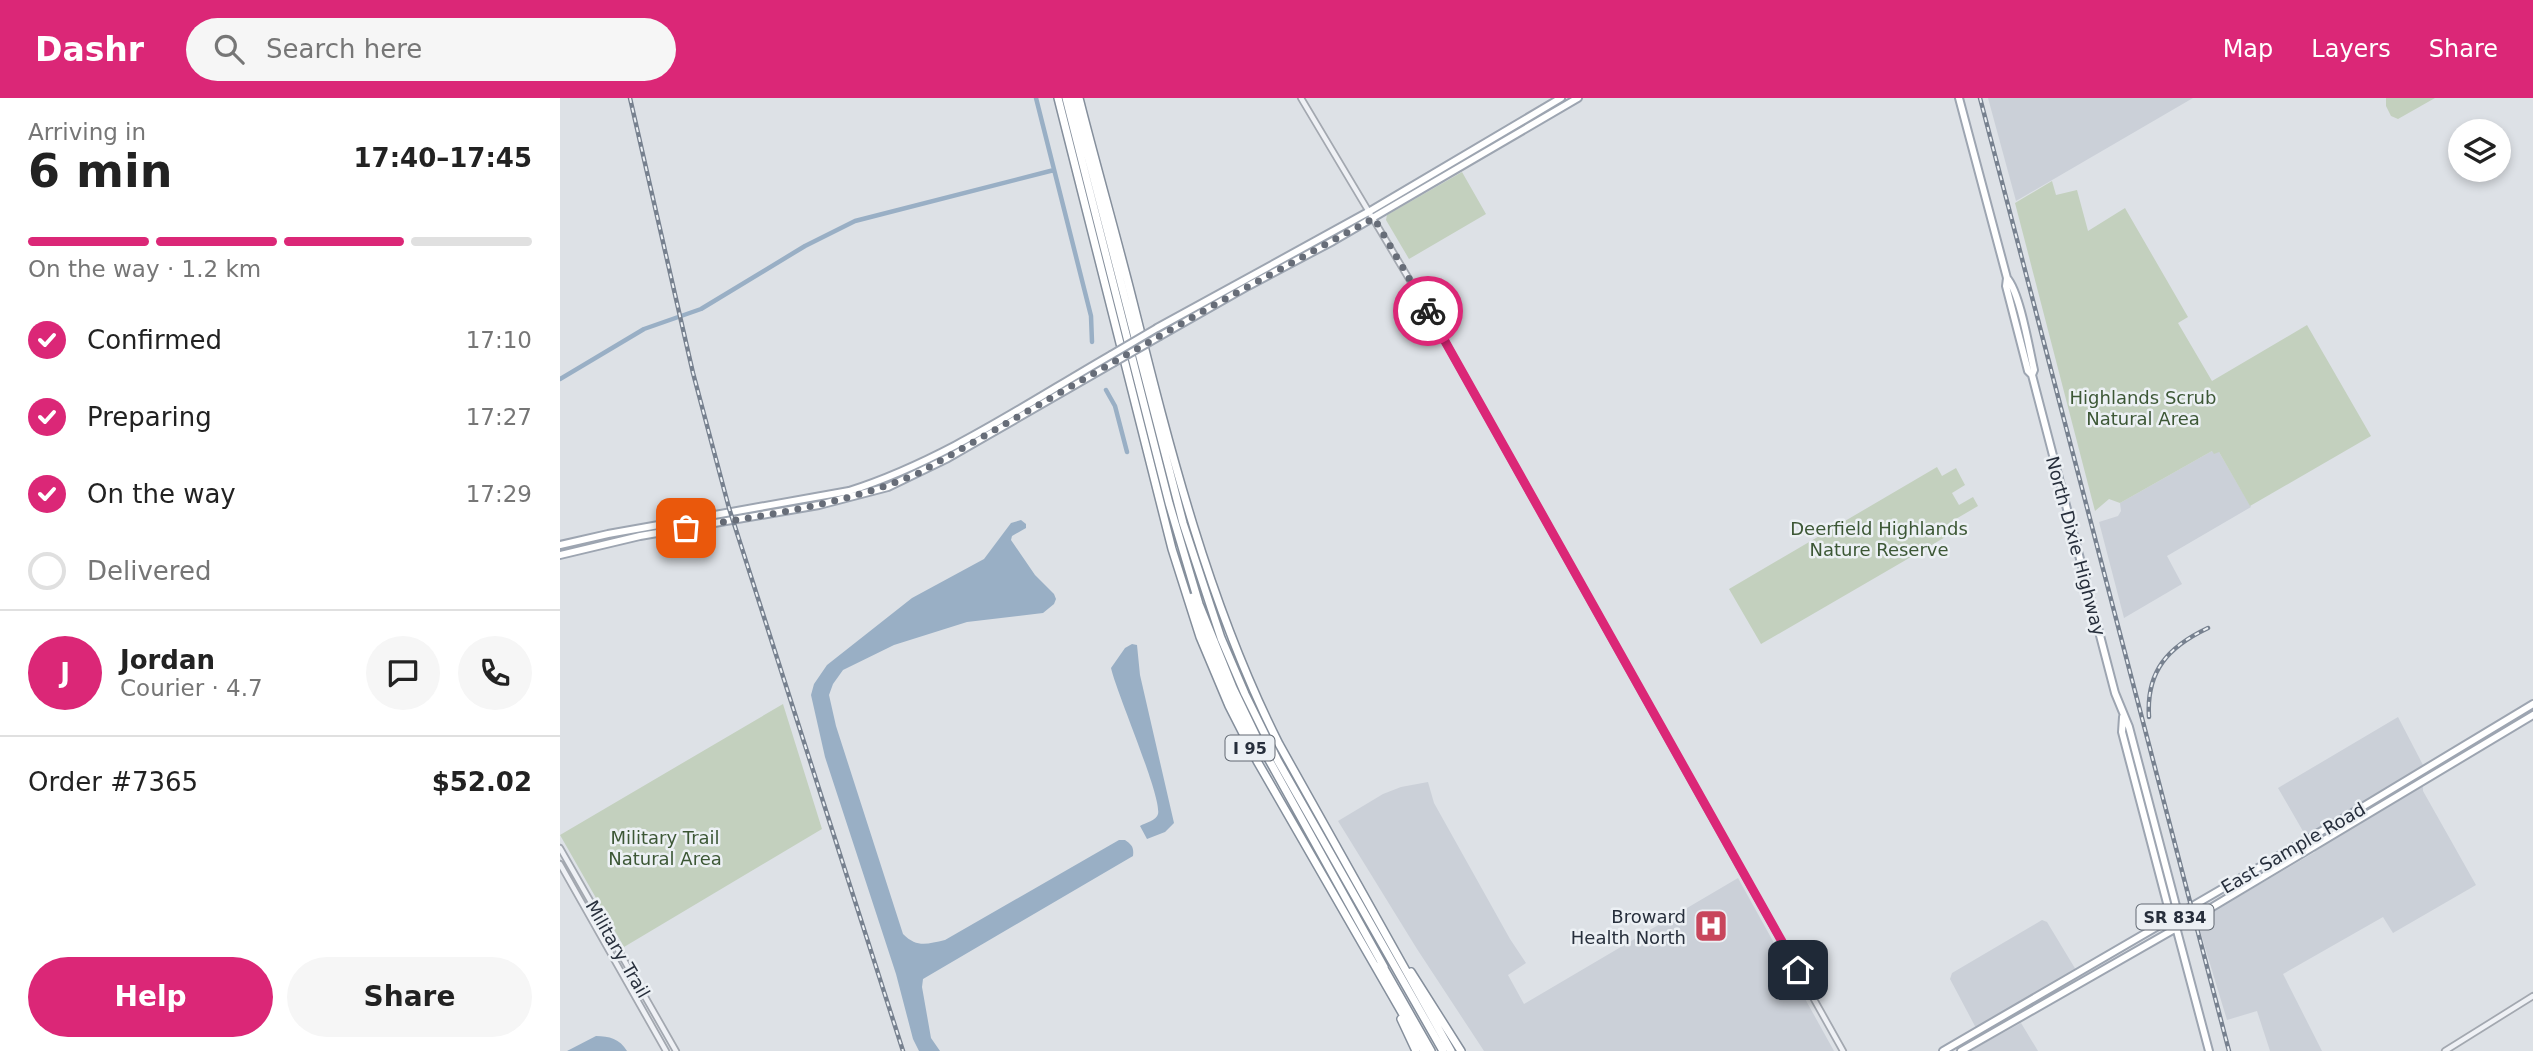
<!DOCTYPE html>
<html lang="en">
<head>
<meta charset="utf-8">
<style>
	:root { --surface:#fff; --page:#f6f6f6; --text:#222; --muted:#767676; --line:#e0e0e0; --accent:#db2777 }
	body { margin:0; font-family:"DejaVu Sans",sans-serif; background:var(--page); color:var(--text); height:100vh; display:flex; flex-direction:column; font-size:26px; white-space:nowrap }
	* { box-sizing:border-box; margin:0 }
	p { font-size:23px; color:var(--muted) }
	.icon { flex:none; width:38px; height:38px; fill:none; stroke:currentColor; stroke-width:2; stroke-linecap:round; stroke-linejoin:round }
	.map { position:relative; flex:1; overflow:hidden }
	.panel { display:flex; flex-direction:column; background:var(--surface); width:560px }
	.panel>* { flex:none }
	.tools { position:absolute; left:1888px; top:21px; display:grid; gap:14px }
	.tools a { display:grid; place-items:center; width:63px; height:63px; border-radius:50%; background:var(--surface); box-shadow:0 4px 10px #0003; font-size:35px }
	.pin { position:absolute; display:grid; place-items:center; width:60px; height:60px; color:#fff; margin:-30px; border-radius:14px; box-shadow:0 4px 10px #0006 }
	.courier { position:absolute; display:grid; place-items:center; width:70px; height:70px; margin:-35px; border:5px solid #db2777; border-radius:50%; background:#fff; color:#222; box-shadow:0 2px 9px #0007 }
	.head em { font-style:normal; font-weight:700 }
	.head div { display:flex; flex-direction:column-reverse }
	.head { display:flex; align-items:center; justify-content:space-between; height:119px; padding:0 28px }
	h1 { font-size:46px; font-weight:700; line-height:52px }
	.bar { display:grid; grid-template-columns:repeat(4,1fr); gap:10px 7px; align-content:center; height:84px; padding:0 28px }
	.bar i { height:9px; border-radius:5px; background:var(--line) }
	.bar .selected { background:var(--accent) }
	.bar p { grid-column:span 4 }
	.line { display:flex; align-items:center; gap:18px; padding:0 28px; border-top:2px solid var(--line) }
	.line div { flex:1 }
	.round { display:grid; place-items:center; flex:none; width:74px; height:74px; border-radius:37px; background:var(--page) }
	ol { padding:0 28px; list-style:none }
	li { display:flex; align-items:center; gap:21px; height:77px }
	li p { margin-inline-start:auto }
	li .icon { padding:7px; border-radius:50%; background:var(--accent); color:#fff; stroke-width:4 }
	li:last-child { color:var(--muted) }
	li i { width:38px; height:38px; border:4px solid var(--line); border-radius:50% }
	.action { display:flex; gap:14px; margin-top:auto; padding:14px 28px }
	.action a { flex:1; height:80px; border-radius:42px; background:var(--accent); color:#fff; font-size:28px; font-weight:700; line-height:80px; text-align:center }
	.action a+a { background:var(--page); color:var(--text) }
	header { display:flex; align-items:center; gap:42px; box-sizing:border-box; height:98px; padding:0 35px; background:var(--accent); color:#fff }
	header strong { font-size:33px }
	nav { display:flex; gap:38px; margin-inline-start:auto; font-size:24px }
	.search { width:490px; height:63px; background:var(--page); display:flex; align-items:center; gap:18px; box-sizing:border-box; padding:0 24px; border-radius:38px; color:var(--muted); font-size:26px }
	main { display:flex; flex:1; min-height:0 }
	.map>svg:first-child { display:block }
	.built { fill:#cbd0d8 }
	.green { fill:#c3d0be }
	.water { fill:#99afc5 }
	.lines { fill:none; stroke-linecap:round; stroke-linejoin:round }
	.canal { stroke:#99afc5; stroke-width:4.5 }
	.minor-casing { stroke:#a3a8b0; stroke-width:8 }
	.major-casing { stroke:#9da5b1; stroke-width:10 }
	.highway-casing { stroke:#858f9c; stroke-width:10 }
	.minor { stroke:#eff1f5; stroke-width:4.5 }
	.major { stroke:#fff; stroke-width:6 }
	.highway { stroke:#fff; stroke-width:7 }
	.rail-casing { stroke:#77818f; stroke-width:4.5 }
	.rail { stroke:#ecf0f4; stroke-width:2; stroke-dasharray:5; stroke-linecap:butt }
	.major-bridge-casing { stroke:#9da5b1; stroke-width:10; stroke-linecap:butt }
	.major-bridge { stroke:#fff; stroke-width:6 }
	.done { stroke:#676d78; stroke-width:7; stroke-dasharray:0 12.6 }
	.route { stroke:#db2777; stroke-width:9 }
	.labels { text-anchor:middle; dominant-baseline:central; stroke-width:5; stroke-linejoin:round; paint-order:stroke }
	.shield { fill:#ecf0f4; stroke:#626973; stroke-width:2 }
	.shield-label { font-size:16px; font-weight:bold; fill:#272f3c }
	.park-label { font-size:18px; fill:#3c5735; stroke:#ecf0f4 }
	.street-label { font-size:18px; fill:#272f3c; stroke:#ecf0f4 }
	.poi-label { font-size:18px; fill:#272f3c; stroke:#ecf0f4; text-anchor:end }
</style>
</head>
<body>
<header>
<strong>Dashr</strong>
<div class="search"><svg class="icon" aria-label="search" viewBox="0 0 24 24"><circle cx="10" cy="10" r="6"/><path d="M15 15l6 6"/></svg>Search here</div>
<nav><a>Map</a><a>Layers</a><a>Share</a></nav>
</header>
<main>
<section class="panel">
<div class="head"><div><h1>6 min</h1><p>Arriving in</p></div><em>17:40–17:45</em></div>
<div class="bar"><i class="selected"></i><i class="selected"></i><i class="selected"></i><i></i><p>On the way · 1.2 km</p></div>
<ol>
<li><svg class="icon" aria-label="check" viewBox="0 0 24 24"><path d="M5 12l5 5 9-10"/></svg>Confirmed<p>17:10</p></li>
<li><svg class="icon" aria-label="check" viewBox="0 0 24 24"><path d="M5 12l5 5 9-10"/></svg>Preparing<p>17:27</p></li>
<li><svg class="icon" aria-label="check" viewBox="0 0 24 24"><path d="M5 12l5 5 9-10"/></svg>On the way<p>17:29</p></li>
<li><i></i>Delivered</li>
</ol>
<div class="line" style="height:126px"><b class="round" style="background:var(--accent);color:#fff">J</b><div><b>Jordan</b><p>Courier · 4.7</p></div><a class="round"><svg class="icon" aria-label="chat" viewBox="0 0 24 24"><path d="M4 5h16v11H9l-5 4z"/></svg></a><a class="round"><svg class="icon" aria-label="phone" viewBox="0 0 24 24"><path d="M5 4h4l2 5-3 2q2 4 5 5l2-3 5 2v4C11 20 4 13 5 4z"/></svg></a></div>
<div class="line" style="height:91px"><div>Order #7365</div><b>$52.02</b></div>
<div class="action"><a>Help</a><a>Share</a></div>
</section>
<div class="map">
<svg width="1973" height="953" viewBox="0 0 1973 953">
	<rect width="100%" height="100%" fill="#dde1e6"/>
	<path class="built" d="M1428,0H1633L1456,103Z
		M1652,353L1659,354L1691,409L1607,458L1622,486L1564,520L1539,424L1558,418L1561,413L1560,405Z
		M1838,619L1863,667V693L1916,787L1833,835L1823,819L1723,876L1762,953H1710L1697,913L1667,922L1637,823L1755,754L1718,690Z
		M868,684L874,705L950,841L966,865L948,877L964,906L1178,780L1274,953H924L857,851L778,723L823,696L841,689Z
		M1482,822L1487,824L1516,872L1416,930L1390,881L1392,875Z
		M1461,925L1478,953H1409L1417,949Z"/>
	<path class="green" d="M1826,0H1875L1838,21L1831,18L1826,8Z
		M902,74L926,116L849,161L826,122L827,117Z
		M1492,83L1496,97L1517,92L1528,133L1565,110L1628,219L1618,225L1652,283L1747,227L1811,338L1690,408L1659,354L1654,356L1652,353L1560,405L1549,401L1535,413L1455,105Z
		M1377,369L1382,378L1396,370L1405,387L1392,395L1399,407L1413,399L1418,408L1389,425L1394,434L1201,546L1169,491Z
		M223,606L262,731L64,849L0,737Z"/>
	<path class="water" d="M461,422L466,426V430L452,438L451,442L475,477L494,496L496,501L494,506L483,515L407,524L334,547L283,572L273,586L269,597L276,628L343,836C357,850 367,846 385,842L559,742H565C572,747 574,749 573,758L363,881L362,889L371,940L380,953H359L353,941L336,876L265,659L251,597L254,586L267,567L352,500L424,461L451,425Z
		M572,546L577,547L580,577L614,725L605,734L587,741L580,728C585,725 597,722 598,716C602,699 557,596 551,570L565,550Z
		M36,938C49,938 60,941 67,953H7Z"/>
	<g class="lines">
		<path class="canal" d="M476,0L531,218L532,244
			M0,281L84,231L141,211L245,148L295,123L494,72
			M546,292L555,308L567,354"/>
		<defs>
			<path id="minor" d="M741,0L864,206L1283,953
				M0,750L116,953
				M0,766L106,953
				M1885,953L1973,898"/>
			<path id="major" d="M1399,0L1447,180L1446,188L1468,273L1472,277L1555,595L1569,629L1614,800L1616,808L1614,820
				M1447,180C1460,195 1469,250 1474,272L1472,277
				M597,230L810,113L1001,0
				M600,238L688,188L773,143L1018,0
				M0,447L48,436L289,393C383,363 466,306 551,257
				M0,457L80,438L259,407L328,389L388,360L553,265
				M1563,619L1562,634L1608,809L1613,818
				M1616,829L1649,953
				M1383,953L1784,720L1973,606
				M1401,953L1634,820L1973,617"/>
			<path id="highway" d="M498,0L612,451L640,539L669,608L697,663L864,953
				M506,0L609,405L639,506L673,590L699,644L824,869
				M513,0L623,425L661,540L685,596L718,663L883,953
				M519,0C536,67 555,133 572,200C610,352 648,505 719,646L891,953
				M632,499L662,578L696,649
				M821,865L871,953
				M851,874L901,953
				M841,921L856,953"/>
		</defs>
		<use href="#minor" class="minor-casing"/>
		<use href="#major" class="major-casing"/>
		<use href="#highway" class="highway-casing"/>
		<use href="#minor" class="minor"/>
		<use href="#major" class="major"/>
		<use href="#highway" class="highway"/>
		<defs>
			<path id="rail" d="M70,0L133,275L169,410L343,953
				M1420,0L1669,953
				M1589,619C1586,573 1608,549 1648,530"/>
		</defs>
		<use href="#rail" class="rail-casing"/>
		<use href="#rail" class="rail"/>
		<defs>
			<path id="major-bridge" d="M551,257L597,230
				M553,265L600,238"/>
		</defs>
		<use href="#major-bridge" class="major-bridge-casing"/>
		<use href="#major-bridge" class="major-bridge"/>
	</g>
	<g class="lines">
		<path class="done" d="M126,430C206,417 285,407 359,375L647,211L814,120L868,213"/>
		<path class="route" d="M868,213L1238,872"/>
	</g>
	<defs>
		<symbol id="hospital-square" viewBox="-11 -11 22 22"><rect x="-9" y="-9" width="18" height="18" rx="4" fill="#c8465c" stroke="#ecf0f4"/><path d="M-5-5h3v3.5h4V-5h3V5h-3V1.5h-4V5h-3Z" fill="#fff"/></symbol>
	</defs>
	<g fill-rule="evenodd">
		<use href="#hospital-square" x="1132" y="809" width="38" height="38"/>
	</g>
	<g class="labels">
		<g class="shield">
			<rect x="665.5" y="637.5" width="49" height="25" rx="5"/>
			<rect x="1576.5" y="806.5" width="77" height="25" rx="5"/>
		</g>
		<g class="shield-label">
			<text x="690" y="650">I 95</text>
			<text x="1615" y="819">SR 834</text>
		</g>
		<g class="park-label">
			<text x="1583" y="299">Highlands Scrub<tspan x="1583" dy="21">Natural Area</tspan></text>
			<text x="1319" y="430">Deerfield Highlands<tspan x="1319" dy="21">Nature Reserve</tspan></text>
			<text x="105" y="739">Military Trail<tspan x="105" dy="21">Natural Area</tspan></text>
		</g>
		<g class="street-label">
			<text transform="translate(1516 448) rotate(75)">North Dixie Highway</text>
			<text transform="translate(1733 750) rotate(-30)">East Sample Road</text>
			<text transform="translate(58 851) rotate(60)">Military Trail</text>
		</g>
		<g class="poi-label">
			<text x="1126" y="818">Broward<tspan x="1126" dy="21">Health North</tspan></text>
		</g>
	</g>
</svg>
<div class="tools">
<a><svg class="icon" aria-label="layers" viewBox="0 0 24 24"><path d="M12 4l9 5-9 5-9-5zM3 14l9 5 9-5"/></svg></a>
</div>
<div class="pin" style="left:126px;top:430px;background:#ea580c"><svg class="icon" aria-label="bag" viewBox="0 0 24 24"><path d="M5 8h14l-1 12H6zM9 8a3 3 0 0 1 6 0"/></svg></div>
<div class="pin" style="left:1238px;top:872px;background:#1f2937"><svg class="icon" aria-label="home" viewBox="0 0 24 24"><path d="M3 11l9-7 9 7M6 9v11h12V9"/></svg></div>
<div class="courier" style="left:868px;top:213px"><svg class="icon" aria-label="bike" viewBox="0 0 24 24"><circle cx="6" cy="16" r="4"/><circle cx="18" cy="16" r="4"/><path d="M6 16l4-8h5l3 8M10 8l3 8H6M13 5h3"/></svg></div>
</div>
</main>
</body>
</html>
